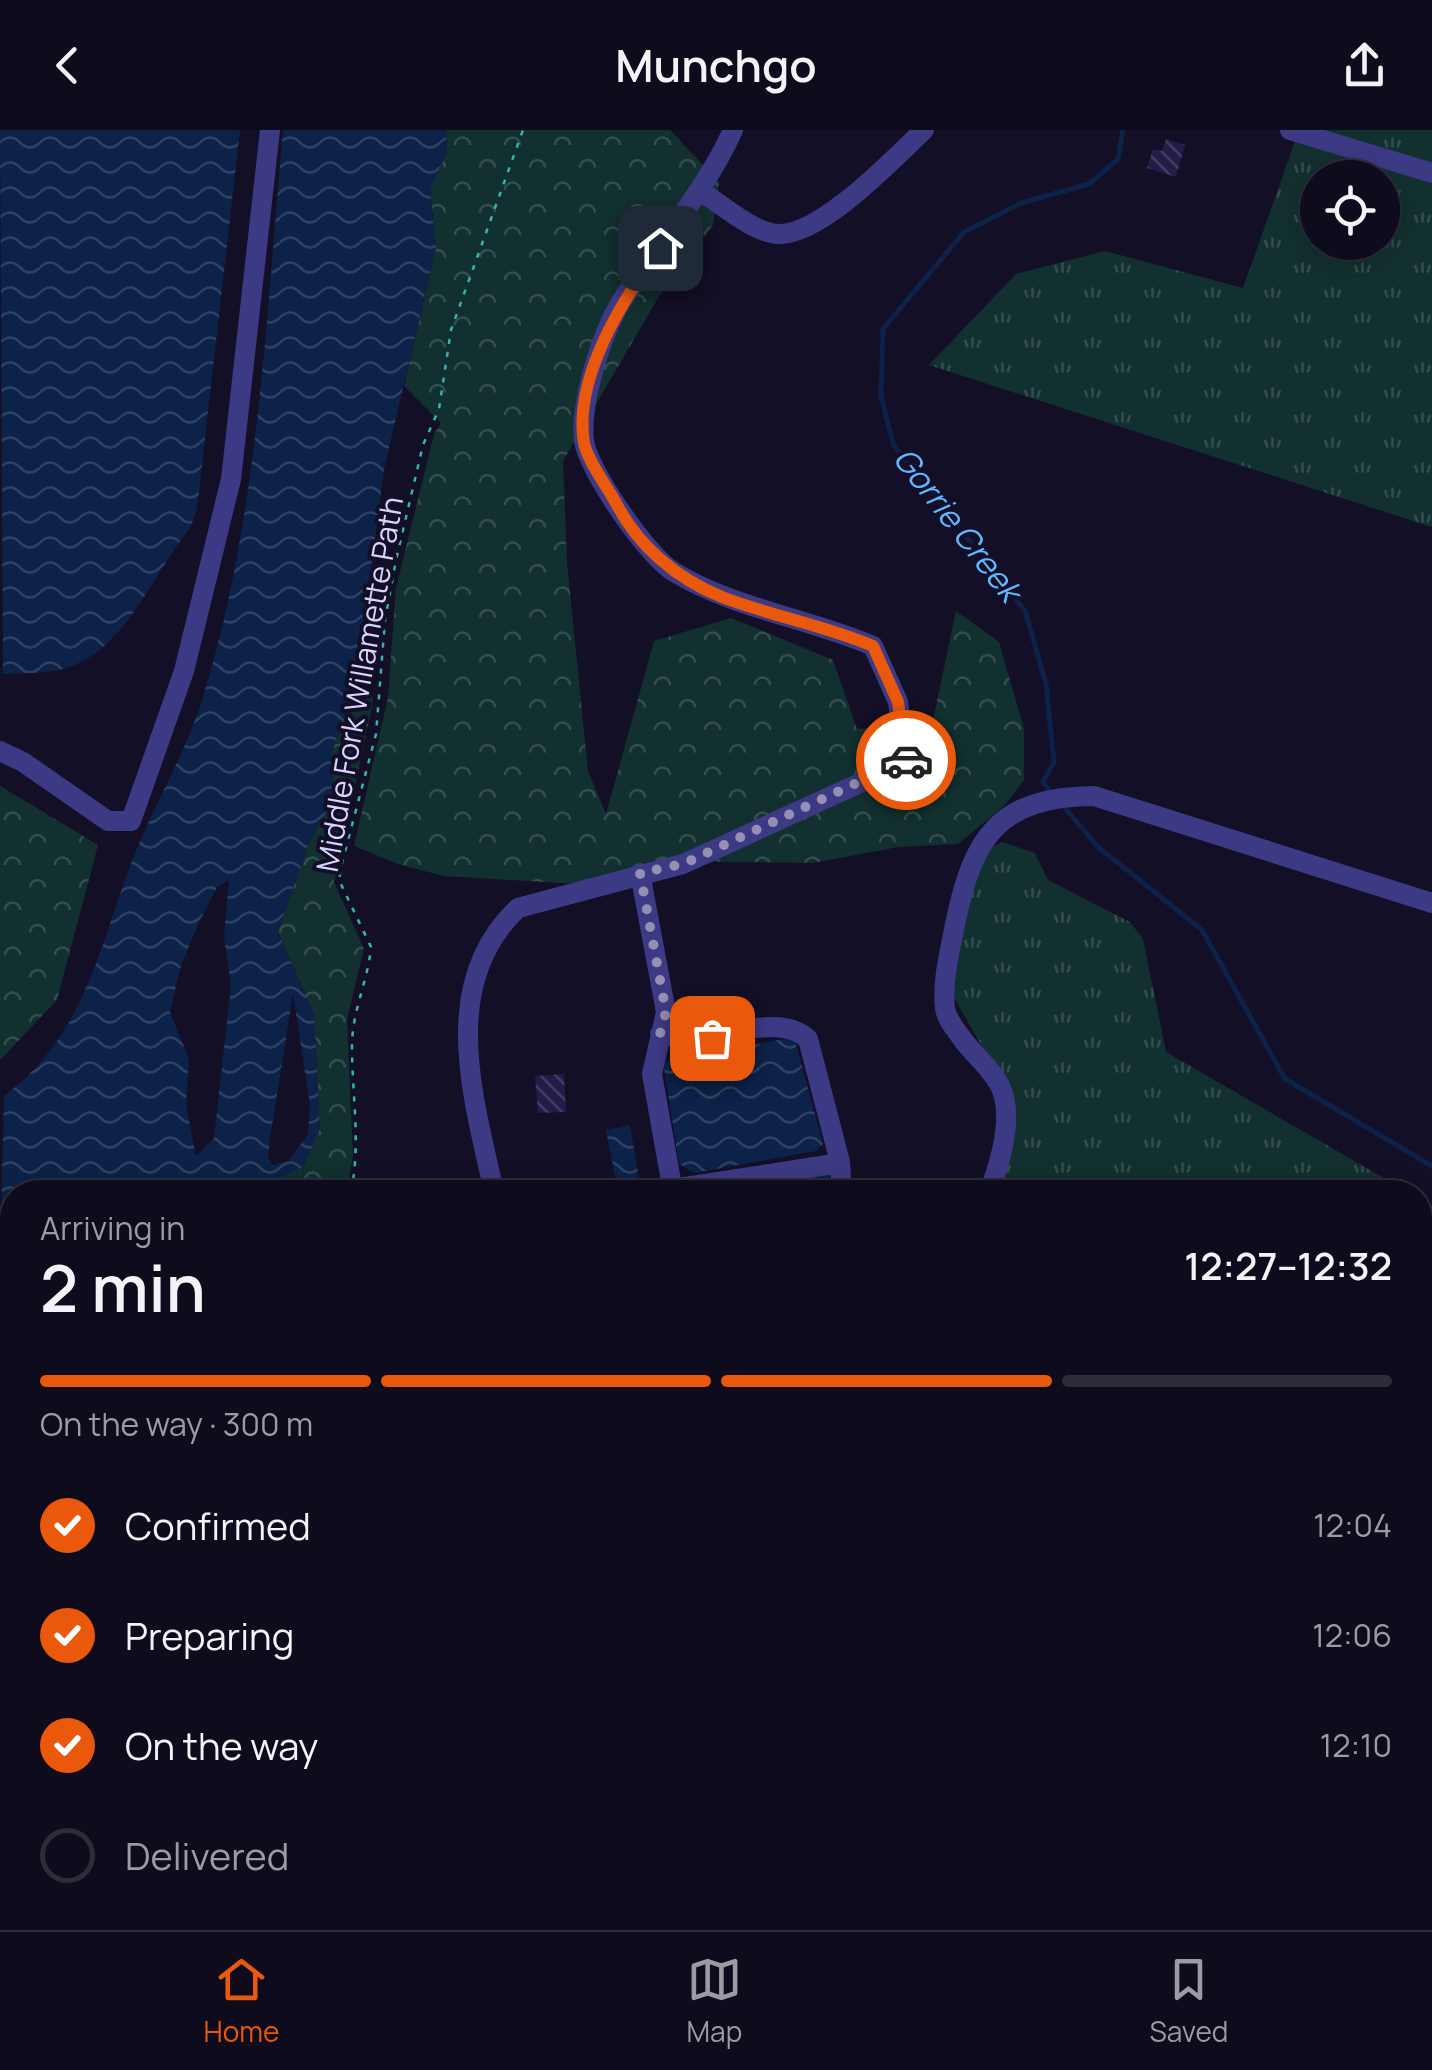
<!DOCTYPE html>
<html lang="en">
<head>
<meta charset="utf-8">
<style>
	:root { --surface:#0e0b1c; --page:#1c1929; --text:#f1f3f6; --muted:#9b9ba3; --line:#2e2b3b; --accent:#ea580c }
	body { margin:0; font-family:Manrope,sans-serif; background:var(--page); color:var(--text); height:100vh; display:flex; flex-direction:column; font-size:38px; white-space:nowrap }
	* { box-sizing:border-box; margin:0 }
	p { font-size:32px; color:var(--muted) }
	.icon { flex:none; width:55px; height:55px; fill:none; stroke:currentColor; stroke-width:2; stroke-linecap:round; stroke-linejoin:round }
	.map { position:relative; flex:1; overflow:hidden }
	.details { position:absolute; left:0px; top:1050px; width:1432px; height:750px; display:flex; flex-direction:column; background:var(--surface); border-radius:40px 40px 0 0; box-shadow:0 5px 25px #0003,0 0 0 2px var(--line) }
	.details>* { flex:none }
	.controls { position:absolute; left:1300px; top:30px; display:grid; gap:20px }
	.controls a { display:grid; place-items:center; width:100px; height:100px; border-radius:50%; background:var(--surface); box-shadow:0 5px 25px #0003,0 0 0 2px var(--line); font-size:50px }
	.pin { position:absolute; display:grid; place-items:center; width:85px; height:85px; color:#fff; margin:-42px; border-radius:20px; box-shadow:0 5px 15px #0006 }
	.courier { position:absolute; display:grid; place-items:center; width:100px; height:100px; margin:-50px; border:8px solid #ea580c; border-radius:50%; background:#fff; color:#222; box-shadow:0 2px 12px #0007 }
	.headline em { font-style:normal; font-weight:600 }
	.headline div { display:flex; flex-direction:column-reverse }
	.headline { display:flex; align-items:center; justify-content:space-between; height:170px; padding:0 40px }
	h1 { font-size:65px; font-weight:600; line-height:75px }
	.bar { display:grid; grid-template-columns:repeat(4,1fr); gap:15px 10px; align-content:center; height:120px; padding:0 40px }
	.bar i { height:12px; border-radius:8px; background:var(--line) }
	.bar .selected { background:var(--accent) }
	.bar p { grid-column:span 4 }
	ol { padding:0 40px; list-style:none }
	li { display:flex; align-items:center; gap:30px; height:110px }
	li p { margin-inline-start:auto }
	li .icon { padding:10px; border-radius:50%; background:var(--accent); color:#fff; stroke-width:4 }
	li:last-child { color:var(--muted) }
	li i { width:55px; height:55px; border:5px solid var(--line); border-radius:50% }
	header { display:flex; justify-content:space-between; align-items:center; height:130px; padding:0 40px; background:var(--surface); font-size:45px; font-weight:600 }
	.menu { display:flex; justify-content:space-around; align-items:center; height:140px; border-top:2px solid var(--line); background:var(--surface); font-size:28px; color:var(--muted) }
	.menu a { display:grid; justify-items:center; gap:5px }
	.menu .selected { color:var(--accent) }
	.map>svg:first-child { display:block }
	.grass { fill:url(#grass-tufts); fill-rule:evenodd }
	.forest { fill:url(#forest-crowns) }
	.green { fill:#12302f }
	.water { fill:url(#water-waves); fill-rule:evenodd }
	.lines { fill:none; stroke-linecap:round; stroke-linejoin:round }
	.stream { stroke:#0c2248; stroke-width:5 }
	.building { fill:url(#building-back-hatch) }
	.path { stroke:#2fb8b0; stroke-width:2.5; stroke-dasharray:5 8; stroke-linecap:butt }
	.minor { stroke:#3d3a85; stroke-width:20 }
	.done { stroke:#948fb3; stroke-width:10; stroke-dasharray:0 18 }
	.route { stroke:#ea580c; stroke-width:12 }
	.labels { text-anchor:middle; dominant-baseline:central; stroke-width:8; stroke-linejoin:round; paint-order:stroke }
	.street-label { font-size:30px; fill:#d9d4ff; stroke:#130f26 }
	.water-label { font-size:32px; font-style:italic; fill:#62b6ff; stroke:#130f26 }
</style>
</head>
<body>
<header><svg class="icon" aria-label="back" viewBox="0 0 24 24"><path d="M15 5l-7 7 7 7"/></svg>Munchgo<svg class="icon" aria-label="share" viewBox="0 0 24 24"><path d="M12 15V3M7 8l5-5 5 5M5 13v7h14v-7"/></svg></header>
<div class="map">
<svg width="1432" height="1800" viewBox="0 0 1432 1800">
	<defs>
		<pattern id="grass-tufts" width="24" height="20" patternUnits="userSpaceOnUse" patternTransform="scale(2.5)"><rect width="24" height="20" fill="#12302f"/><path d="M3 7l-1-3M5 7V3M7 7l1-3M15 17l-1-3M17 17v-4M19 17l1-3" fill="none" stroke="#344d4e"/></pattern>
		<pattern id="forest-crowns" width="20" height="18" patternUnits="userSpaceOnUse" patternTransform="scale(2.5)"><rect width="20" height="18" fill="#12302f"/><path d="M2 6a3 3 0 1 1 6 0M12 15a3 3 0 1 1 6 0" fill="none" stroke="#344d4e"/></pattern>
		<pattern id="water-waves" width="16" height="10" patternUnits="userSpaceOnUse" patternTransform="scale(2.5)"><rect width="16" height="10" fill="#0c2248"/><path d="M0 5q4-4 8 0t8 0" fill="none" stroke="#2f4163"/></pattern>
		<pattern id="building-back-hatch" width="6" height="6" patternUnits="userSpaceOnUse" patternTransform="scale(2.5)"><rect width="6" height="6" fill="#241b47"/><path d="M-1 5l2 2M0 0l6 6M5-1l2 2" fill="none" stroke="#433b63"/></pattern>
	</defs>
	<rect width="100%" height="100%" fill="#130f26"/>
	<path class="grass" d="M1299,0H1432V397L929,235L1016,144L1105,121L1243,158ZM1318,48H1382V112H1318Z
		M1002,712L1035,723L1048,750L1130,792L1143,809L1166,922L1408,1062H996L997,943L952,864L955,825L980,724Z
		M1420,1069L1432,1076V1800H551L568,1788H1420Z"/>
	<path class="forest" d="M446,0H670L719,52L713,95L658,168L563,331L567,432L588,641L606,684L654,511L731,488L833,530L857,599L932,595L956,481L999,512L1024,599V650L1004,676L958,714L898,717L813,733L658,731L578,754L444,746L401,735L354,716L388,568L396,458L434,304L441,293L404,256L436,117L430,58L447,22Z
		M355,563L373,564L372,577L334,752L364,819L347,890L353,1026L347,1062H247L249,1053L271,1052L320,999L314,885L278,802L308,715L334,666L331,624Z
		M0,656L98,715L57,870L0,930Z
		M12,1478V1788H543L537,1800H0V1481Z"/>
	<path class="green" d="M0,1753L12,1756V1788H124L172,1800H0Z"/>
	<path class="water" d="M0,0H240L197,379L190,398C154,442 125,521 66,538C47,544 23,543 3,544Z
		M283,0H446L447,22L430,59L436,117L384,339L355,563L331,624L335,666L308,715L278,802L314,885L320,999L303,1037L271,1052L249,1053L247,1062H12V1124L0,1129L4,966C82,908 97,826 129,739C151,679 186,624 204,564C259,382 266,188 283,0ZM229,750L224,807L231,855L214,1008L196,1026L186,975L189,929L170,882L180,839L198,794L217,757ZM293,864L310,975L308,1004L288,1031L273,1035L268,1027L270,1008Z
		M794,907L823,1014L816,1021L694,1043L679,1034L663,932Z
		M630,995L641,1062H618L606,1000Z
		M829,1042L834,1062H717Z
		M12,1321V1428L0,1429V1324Z"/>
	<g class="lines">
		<path class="stream" d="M1053,665L1043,652L1054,632L1046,554L1025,481L893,314L881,265L883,199L964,102L1021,73L1089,54L1118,29L1123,0
			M1061,673L1098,717L1202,800L1285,949L1432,1036"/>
	</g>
	<path class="building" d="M1166,9L1185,15L1176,47L1147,38L1153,19L1162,21Z
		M564,944L566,982L538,983L535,946Z"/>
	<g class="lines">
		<path class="path" d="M351,1062C361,1013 352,966 352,916C352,881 368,851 371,817L339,750L341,737L376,604L385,490L396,430L423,315L439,279L451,200L523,0
			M12,1478L6,1489L12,1499
			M0,1496L11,1498
			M0,1559L12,1553"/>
		<path class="minor" d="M1290,0L1432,43
			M702,62C722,75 753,102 777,104C820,107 894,28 924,0
			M0,621L23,632L108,691H131L184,541L231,349L270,0
			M640,743L666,882L652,944L673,1062
			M660,904C707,918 776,878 808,909L840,1032L842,1062
			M672,1059L840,1033
			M494,1062C474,969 437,854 518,778L683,734L906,632L898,572L873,516C808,488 735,479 674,442C648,427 588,340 584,311C580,273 601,205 621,172C658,113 704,64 733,0
			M989,1062C1000,1033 1014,989 1001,958C994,941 974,925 963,910C957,901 946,889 945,878C942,850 950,821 955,794C973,707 998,667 1094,666L1432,773
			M992,1788L997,1800"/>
	</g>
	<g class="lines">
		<path class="done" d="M712,908L678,909L660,904L666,882L640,743L683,734L906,630"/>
		<path class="route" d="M660,118C624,168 573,247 584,313C588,332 607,356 616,373C638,416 677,449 722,467C771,486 824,495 873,516L898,572L906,630"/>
	</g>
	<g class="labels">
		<g class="street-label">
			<text transform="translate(359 554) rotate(-80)">Middle Fork Willamette Path</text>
		</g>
		<g class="water-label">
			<text transform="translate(958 394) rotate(52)">Gorrie Creek</text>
		</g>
	</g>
</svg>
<div class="controls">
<a><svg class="icon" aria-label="locate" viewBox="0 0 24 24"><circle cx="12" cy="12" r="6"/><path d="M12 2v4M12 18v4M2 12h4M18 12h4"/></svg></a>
</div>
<div class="pin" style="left:712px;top:908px;background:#ea580c"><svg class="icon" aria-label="bag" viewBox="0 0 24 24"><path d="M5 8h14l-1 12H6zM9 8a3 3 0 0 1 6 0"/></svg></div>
<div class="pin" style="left:660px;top:118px;background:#1f2937"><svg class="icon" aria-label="home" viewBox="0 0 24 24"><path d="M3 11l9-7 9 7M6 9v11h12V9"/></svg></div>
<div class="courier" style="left:906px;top:630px"><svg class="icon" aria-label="car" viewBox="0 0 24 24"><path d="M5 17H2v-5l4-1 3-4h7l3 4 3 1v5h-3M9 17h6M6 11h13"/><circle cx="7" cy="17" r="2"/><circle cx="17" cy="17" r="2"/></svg></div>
<section class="details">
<div class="headline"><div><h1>2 min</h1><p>Arriving in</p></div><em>12:27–12:32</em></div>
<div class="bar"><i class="selected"></i><i class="selected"></i><i class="selected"></i><i></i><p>On the way · 300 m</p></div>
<ol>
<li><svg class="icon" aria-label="check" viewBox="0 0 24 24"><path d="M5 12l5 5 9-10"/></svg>Confirmed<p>12:04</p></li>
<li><svg class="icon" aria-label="check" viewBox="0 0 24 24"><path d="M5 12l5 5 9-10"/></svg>Preparing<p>12:06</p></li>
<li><svg class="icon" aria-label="check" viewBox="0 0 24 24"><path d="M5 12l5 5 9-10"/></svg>On the way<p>12:10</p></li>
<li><i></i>Delivered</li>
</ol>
</section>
</div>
<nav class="menu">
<a class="selected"><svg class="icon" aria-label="home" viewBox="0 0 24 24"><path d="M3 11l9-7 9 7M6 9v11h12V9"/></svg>Home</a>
<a><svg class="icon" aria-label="map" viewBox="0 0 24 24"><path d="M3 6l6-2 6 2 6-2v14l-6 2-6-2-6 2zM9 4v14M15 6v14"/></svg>Map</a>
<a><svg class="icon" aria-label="saved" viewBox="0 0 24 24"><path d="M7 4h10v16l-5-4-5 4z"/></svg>Saved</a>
</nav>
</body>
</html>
